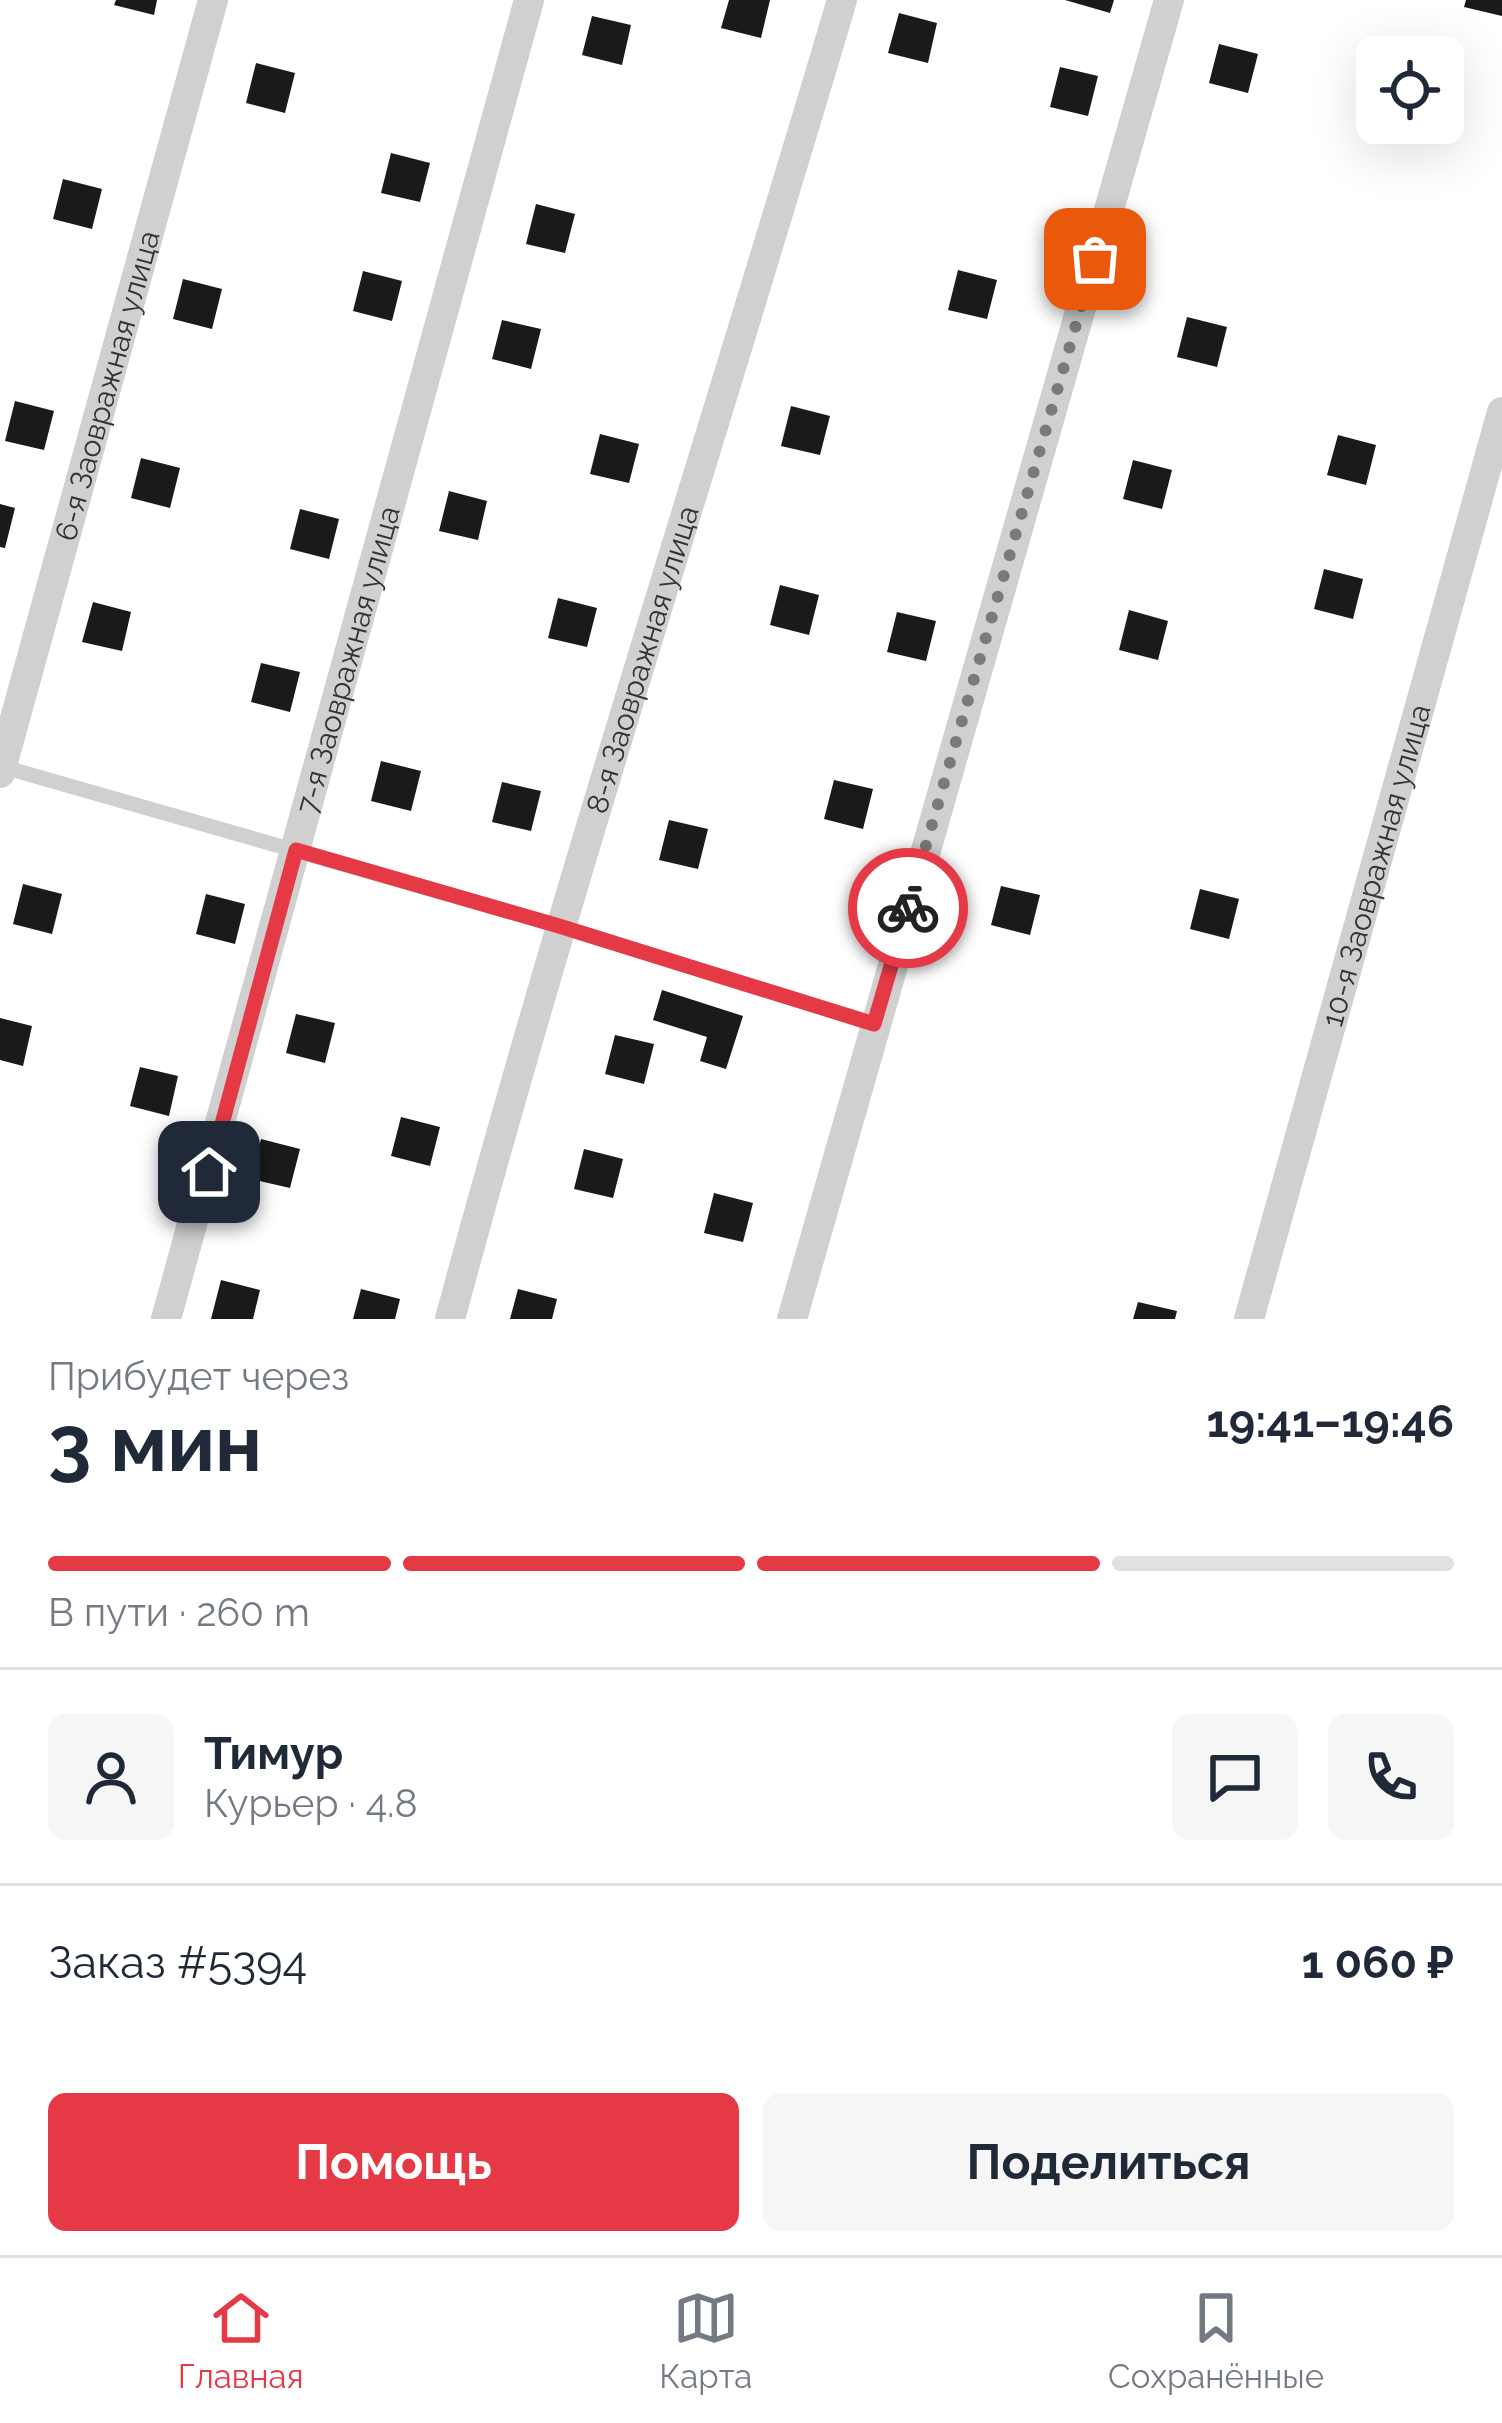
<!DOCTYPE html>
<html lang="ru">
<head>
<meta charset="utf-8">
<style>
	:root { --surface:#fff; --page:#f6f6f7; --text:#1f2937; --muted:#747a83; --line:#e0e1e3; --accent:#e63946 }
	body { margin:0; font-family:Raleway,sans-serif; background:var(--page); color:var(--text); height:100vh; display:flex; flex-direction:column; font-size:45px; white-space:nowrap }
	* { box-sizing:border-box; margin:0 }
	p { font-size:39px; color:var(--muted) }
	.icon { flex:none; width:66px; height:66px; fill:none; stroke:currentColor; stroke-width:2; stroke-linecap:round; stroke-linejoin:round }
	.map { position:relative; height:1319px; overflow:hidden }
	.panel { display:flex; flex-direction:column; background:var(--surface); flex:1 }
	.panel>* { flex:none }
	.buttons { position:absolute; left:1356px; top:36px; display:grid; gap:24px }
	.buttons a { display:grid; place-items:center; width:108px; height:108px; border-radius:18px; background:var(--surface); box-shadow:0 12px 48px #0002; font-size:60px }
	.pin { position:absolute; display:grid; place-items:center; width:102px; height:102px; color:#fff; margin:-51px; border-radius:24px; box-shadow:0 6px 18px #0006 }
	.courier { position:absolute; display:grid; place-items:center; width:120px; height:120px; margin:-60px; border:9px solid #e63946; border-radius:50%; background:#fff; color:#222; box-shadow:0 3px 15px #0007 }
	.head em { font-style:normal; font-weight:700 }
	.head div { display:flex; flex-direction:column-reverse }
	.head { display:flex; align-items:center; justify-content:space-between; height:204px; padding:0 48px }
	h1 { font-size:78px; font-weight:700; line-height:90px }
	.bar { display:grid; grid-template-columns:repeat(4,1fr); gap:18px 12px; align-content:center; height:144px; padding:0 48px }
	.bar i { height:15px; border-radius:9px; background:var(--line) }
	.bar .selected { background:var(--accent) }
	.bar p { grid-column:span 4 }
	.line { display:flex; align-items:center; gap:30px; padding:0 48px; border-top:3px solid var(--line) }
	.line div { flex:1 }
	.round { display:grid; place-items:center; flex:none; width:126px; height:126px; border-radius:18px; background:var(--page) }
	.primary-button { display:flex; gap:24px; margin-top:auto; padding:24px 48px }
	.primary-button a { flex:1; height:138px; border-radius:18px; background:var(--accent); color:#fff; font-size:48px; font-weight:700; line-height:138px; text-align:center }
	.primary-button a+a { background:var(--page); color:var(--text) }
	.menu { display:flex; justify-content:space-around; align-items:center; height:168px; border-top:3px solid var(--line); background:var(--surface); font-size:33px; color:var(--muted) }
	.menu a { display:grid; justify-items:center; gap:6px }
	.menu .selected { color:var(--accent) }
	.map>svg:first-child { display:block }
	.building { fill:#1a1a1a }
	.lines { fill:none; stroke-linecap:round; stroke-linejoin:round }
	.lane { stroke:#d0d0d0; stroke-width:15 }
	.street { stroke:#d0d0d0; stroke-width:30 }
	.done { stroke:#7a7a7a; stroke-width:12; stroke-dasharray:0 21.6 }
	.route { stroke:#e63946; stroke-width:15 }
	.labels { text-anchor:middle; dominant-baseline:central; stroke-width:12; stroke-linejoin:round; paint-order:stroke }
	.street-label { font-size:30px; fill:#333; stroke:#fff }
</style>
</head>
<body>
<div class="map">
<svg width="1502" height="1319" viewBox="0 0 1502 1319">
	<rect width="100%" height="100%" fill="#fff"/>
	<path class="building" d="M116,0H157L154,15L114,5Z
		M729,0H770L761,38L721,28Z
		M1065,0H1114L1110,13Z
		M1466,0H1502V16L1464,7Z
		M899,13L937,23L928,63L888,53Z
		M592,16L631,25L622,65L582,55Z
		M1219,44L1258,54L1248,93L1209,83Z
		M256,63L295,73L285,113L246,103Z
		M1060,67L1098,76L1088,116L1050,107Z
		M391,153L430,163L420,202L381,193Z
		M63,179L102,189L92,229L53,219Z
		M536,204L575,214L565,253L526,244Z
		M958,270L997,280L987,319L948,310Z
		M363,271L402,281L392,321L353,311Z
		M183,279L222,289L212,329L173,319Z
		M1187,317L1227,327L1217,367L1177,357Z
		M502,320L541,329L531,369L492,359Z
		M15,401L54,411L44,450L5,441Z
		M791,406L830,416L820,455L781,446Z
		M600,434L639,444L629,483L590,474Z
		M1338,435L1376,445L1366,485L1327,475Z
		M141,458L180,468L170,508L131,498Z
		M1133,460L1172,470L1162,509L1123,499Z
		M449,491L487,501L478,540L439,531Z
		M0,504L15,508L5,548L0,547Z
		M300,509L339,519L329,559L290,549Z
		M1324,569L1363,579L1353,619L1314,609Z
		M780,585L819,595L809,635L770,625Z
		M558,598L597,608L587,647L548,638Z
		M93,602L131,612L122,651L82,642Z
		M1129,610L1168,621L1158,660L1119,650Z
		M897,612L936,621L926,661L887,652Z
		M261,663L300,672L290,712L251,702Z
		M381,761L421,771L411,811L371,801Z
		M834,780L873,789L863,829L824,819Z
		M502,782L541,791L531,831L492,822Z
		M669,820L708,829L698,869L659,860Z
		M23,884L62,894L52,934L13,924Z
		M1001,886L1040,895L1030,935L991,925Z
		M1200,889L1239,899L1229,939L1190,929Z
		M206,894L245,904L235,944L196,934Z
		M662,990L743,1016L726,1069L700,1061L707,1037L653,1020Z
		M296,1014L335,1023L325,1063L286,1053Z
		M0,1018L32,1026L23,1066L0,1060Z
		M615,1035L654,1044L644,1084L605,1074Z
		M140,1067L178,1076L169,1116L130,1106Z
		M401,1117L440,1127L430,1166L391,1156Z
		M261,1139L300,1149L290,1188L251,1179Z
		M584,1149L623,1159L613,1198L574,1189Z
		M714,1193L753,1203L743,1242L704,1233Z
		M221,1280L260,1290L253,1319H211Z
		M361,1289L400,1299L395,1319H353Z
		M518,1289L557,1299L552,1319H510Z
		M1138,1302L1177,1311L1175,1319H1133Z"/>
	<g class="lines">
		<path class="lane" d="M0,766L559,926L874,1024"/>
		<g class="street">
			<path id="s1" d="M0,773L213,0"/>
			<path id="s2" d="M166,1319L529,0"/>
			<path id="s3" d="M450,1319C569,876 712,440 842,0"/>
			<path d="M792,1319L1169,0"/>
			<path id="s4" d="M1249,1319L1502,412"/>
		</g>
	</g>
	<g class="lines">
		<path class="done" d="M908,908L1095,259"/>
		<path class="route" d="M209,1172L296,850L559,926L874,1024L908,908"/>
	</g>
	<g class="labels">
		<g class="street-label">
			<text stroke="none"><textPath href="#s1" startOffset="402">6-я Заовражная улица</textPath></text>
			<text stroke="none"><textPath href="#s3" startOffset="687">8-я Заовражная улица</textPath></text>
			<text stroke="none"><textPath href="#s2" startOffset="684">7-я Заовражная улица</textPath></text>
			<text stroke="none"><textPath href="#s4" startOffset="471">10-я Заовражная улица</textPath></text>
		</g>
	</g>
</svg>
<div class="buttons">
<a><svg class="icon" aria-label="locate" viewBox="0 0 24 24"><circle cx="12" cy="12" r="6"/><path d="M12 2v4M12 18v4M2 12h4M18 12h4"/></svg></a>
</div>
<div class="pin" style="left:1095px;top:259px;background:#ea580c"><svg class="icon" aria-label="bag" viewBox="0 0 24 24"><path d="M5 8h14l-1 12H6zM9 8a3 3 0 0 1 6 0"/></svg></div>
<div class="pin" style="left:209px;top:1172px;background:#1f2937"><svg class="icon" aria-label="home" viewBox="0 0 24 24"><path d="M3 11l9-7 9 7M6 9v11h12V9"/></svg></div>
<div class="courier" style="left:908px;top:908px"><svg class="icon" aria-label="bike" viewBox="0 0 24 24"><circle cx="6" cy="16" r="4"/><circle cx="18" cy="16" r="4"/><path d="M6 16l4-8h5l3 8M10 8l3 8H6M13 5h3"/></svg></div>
</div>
<section class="panel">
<div class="head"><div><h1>3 мин</h1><p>Прибудет через</p></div><em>19:41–19:46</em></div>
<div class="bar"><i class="selected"></i><i class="selected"></i><i class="selected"></i><i></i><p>В пути · 260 m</p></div>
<div class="line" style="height:216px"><a class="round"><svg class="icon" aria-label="person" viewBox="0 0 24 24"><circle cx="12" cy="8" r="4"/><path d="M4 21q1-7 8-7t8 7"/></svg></a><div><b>Тимур</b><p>Курьер · 4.8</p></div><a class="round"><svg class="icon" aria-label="chat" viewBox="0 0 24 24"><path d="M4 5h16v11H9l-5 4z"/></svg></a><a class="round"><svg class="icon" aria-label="phone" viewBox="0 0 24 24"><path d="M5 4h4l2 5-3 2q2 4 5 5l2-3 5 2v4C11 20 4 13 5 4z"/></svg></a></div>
<div class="line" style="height:156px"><div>Заказ #5394</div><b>1 060 ₽</b></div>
<div class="primary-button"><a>Помощь</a><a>Поделиться</a></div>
</section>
<nav class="menu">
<a class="selected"><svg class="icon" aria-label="home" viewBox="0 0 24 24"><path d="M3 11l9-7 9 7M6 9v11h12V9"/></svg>Главная</a>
<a><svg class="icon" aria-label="map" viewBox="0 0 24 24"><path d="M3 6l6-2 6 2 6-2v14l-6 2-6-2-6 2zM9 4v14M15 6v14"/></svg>Карта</a>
<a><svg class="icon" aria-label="saved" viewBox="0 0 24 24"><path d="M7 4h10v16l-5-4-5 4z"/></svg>Сохранённые</a>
</nav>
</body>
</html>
